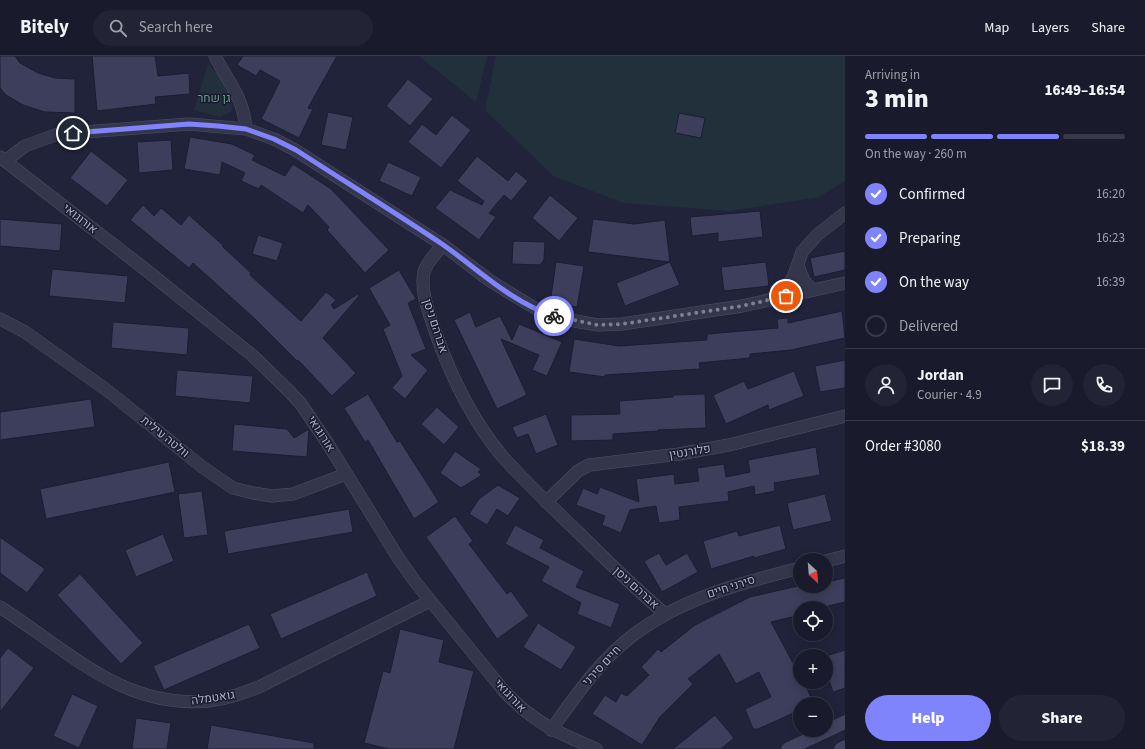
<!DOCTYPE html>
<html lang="en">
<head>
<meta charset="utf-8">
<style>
	:root { --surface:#191a2c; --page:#222334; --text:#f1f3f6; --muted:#9fa1a9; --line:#373848; --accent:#7f84fd }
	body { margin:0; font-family:"Source Sans 3",Heebo,sans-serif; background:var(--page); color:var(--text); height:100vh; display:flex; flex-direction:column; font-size:15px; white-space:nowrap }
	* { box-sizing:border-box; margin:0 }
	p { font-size:13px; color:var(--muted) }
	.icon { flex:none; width:22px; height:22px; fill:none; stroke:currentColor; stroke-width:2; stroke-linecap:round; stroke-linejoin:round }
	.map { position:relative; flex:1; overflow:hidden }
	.sheet { display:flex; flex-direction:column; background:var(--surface); width:300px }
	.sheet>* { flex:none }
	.needle { width:26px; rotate:154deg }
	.tools { position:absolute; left:793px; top:497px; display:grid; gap:8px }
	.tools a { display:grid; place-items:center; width:40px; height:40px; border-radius:50%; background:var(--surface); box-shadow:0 2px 10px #0003,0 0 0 1px var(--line); font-size:20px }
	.pin { position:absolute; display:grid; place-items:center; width:34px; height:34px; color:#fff; margin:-17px; border:2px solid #fff; border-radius:50%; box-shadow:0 1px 4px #0007 }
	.courier { position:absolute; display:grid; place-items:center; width:40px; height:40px; margin:-20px; border:3px solid #7f84fd; border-radius:50%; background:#fff; color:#222; box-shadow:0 1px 5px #0007 }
	.summary em { font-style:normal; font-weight:800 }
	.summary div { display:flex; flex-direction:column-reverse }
	.summary { display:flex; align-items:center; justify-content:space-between; height:68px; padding:0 20px }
	h1 { font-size:26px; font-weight:800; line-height:30px }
	.bar { display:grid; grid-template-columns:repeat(4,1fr); gap:6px 4px; align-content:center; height:48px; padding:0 20px }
	.bar i { height:5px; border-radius:3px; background:var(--line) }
	.bar .selected { background:var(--accent) }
	.bar p { grid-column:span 4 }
	.line { display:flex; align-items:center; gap:10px; padding:0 20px; border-top:1px solid var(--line) }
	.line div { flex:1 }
	.round { display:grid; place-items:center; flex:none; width:42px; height:42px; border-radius:21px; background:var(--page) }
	ol { padding:0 20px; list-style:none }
	li { display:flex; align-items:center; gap:12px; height:44px }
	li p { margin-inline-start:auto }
	li .icon { padding:4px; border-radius:50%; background:var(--accent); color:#fff; stroke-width:4 }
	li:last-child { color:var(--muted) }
	li i { width:22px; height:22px; border:2px solid var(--line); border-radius:50% }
	.button { display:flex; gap:8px; margin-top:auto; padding:8px 20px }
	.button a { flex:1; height:46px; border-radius:24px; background:var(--accent); color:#fff; font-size:16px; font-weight:800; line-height:46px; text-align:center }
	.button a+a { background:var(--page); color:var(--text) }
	header { display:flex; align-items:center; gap:24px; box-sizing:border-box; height:56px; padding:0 20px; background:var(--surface); border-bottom:1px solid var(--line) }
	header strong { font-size:19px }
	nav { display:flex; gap:22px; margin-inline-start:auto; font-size:14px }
	.search { width:280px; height:36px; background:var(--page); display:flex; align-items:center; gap:10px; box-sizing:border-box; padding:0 14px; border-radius:22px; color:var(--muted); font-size:15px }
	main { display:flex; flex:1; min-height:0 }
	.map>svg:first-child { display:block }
	.green { fill:#22303c }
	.building { fill:#3c3e5b; stroke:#1c1d32 }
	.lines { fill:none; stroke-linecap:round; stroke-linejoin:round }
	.minor-casing { stroke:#4f5066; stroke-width:13 }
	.tertiary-casing { stroke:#4f5066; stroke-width:13 }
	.secondary-casing { stroke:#4f5066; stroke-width:13 }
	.minor { stroke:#34364b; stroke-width:12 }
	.tertiary { stroke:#34364b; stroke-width:12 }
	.secondary { stroke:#42435f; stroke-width:12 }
	.done { stroke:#7d7f96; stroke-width:4; stroke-dasharray:0 7.2 }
	.route { stroke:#7f84fd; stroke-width:5 }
	.labels { text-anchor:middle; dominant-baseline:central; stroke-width:3; stroke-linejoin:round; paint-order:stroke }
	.park-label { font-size:12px; fill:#659a83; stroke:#1a1b30 }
	.street-label { font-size:12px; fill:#afb0c7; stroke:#1a1b30 }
</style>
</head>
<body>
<header>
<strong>Bitely</strong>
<div class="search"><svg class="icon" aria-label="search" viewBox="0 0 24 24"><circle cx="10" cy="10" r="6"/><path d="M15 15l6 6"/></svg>Search here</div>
<nav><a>Map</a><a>Layers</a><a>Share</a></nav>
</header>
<main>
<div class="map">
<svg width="845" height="693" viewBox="0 0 845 693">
	<rect width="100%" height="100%" fill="#21233b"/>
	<path class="green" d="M419,0H487L476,46Z
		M496,0H845V125L819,141L730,155L624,147L553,120L485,54Z
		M208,8L219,19L233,42L231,56L220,61L194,54Z"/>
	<path class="building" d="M0,0H15L20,7L38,17L55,22L75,23V57L45,56L23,49L6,39L0,32Z
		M92,0H155L158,20L189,17L190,38L155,41L156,48L97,55Z
		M243,0H337L308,52L313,53L299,82L261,63L280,25L260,14L256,20L237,9Z
		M408,23L433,43L410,70L386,50Z
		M328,56L353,61L346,94L321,89Z
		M679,57L705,62L701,82L675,77Z
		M452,59L471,74L441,112L408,86L422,68L436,79Z
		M190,81L232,88L255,99L252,104L285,120L293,108L331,133L389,194L365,217L327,174L329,171L308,149L303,157L261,129L259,133L241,125L245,117L222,106L220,119L184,113Z
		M171,84L173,114L139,117L137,86Z
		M91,95L128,124L107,150L70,122Z
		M477,100L508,125L516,115L528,125L511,145L504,139L489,157L496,161L479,184L435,152L450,134L482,149L484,145L457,125Z
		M388,106L421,121L412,140L379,125Z
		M550,139L578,162L559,185L532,162Z
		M143,149L154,160L161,152L181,169L189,159L225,191L222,190L251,217L250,219L301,265L326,236L336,244L331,249L334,253L358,238L359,240L323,282L356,317L332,340L298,304L297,305L254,262L193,207L189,212L130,164Z
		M760,155L763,181L718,186V177L692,180L690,161Z
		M0,163L62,168L60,195L0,190Z
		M593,163L634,168L665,164L670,206L680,229L625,250L616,227L670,206L588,196Z
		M258,179L283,187L277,205L252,198Z
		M513,185L545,186L544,204L540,209L512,208Z
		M845,195V214L814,221L810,202Z
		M556,206L584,210L577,251L550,247Z
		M766,206L769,230L724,235L721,211Z
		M52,213L128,220L125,247L49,240Z
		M399,214L416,243L408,247L426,293L411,299L428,314L405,343L392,332L402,320L383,273L390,269L369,232Z
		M842,255L845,282L791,294L750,298V302L699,307L700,313L605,319V321L569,316L574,283L619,290L707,284V278L778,272L777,263L788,262V267Z
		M470,256L476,271L500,260L512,284L519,268L562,286L547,320L532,314L539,299L501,283L527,339L497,353L454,264Z
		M113,266L189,272L187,299L111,292Z
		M845,304V332L820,336L815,310Z
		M177,314L253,320L250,347L175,340Z
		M794,315L804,340L769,354L768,349L726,368L713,339L744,325L748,333Z
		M368,338L397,386L400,385L439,446L414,463L368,384L365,386L344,352Z
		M705,338L706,372L658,374V375L613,378V384L571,385V359L620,358L619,345L673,341V339Z
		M91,343L95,371L0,384V356Z
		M437,351L459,371L444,389L421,368Z
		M546,358L558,389L536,398L528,378L517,382L512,371Z
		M234,368L287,373L294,382L309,373L307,401L232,395Z
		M816,391L820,419L774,427L775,435L755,439L754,430L728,436L729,445L679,451L680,464L659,467L656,450L630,454L621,477L602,469L605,460L576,449L583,432L597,438L600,431L639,446L636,423L674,418L675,428L699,425L697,412L724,408L726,421L750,416L748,404Z
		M455,395L481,413L478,416L482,419L461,432L440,417Z
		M169,406L175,436L46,463L40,433Z
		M498,429L520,442L508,460L497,453L487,469L469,458L479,443Z
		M202,435L208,479L184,482L178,438Z
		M825,438L832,465L793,474L787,447Z
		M349,453L353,476L228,498L224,475Z
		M455,460L473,485L469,488L507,538L511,535L529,560L497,583L426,481Z
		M515,469L544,484L540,492L584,515L576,531L620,548L611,572L577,558L581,547L541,525L549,511L505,488Z
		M780,469L786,493L754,502V500L711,513L703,485L737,475L739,480Z
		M163,478L174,505L136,521L125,494Z
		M0,481L45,513L27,537L0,517Z
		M659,497L666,509L687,497L698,516L662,536L644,505Z
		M367,516L377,540L281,583L270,558Z
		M80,518L143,587L121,608L57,539Z
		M845,522V546L820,552H800V559L771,566L800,620V626H804L814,648H800V654L758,673H753L745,653L771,641L759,616L736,628L719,598L688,623L693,628L660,661L642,689L592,658L605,639L616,646L621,637L627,640L649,619L641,611L658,593L661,596L695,569L750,541L798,530L799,532L808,530H826V526Z
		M538,567L576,591L561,614L523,591Z
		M249,568L260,592L164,634L153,610Z
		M400,573L444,584L439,606L474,615L454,693H389L364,687L383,615L390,617Z
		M8,592L34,612L0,656V602Z
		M845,594V632L833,636L826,615V600Z
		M72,638L98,650L79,692L53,680Z
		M715,659L734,682L721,693H673Z
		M136,662L171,667L167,693H132Z
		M211,669L314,687V693H207Z"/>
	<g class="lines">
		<defs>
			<path id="minor" d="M215,0C229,28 243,40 246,73
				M5,105L25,90L58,78L189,68L246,73L274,83L295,94L443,189L489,224L518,242L540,255L569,264L598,269L622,268L742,250L845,227
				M443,189C437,196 426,207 424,216C420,236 429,256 435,275C450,318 472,364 502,400C526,427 553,452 579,477C607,505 635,532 665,558
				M798,210L804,225L813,234
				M776,242L793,222L802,196L817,179L845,157
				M0,263L25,276L108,335L201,410L233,432L253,437L272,440L293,438L346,418
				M546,446L578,415L589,409L679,398L729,389L845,360
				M826,505L845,500
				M0,551C68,594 122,653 209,645C227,643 243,637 259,631L430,545
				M551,674C575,641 599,605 632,580C682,542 741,527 800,512"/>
			<path id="tertiary" d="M0,101L141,210L253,300L290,336L301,348L328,388L399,503L416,527L504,635C534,667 557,676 596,693"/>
			<path id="secondary" d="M788,693L845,666
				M841,693L845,691"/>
		</defs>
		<use href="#minor" class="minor-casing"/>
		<use href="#tertiary" class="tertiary-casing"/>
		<use href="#secondary" class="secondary-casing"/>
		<use href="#minor" class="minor"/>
		<use href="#tertiary" class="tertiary"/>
		<use href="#secondary" class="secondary"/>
	</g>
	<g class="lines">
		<path class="done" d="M554,260L598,269L622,268L742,250L786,240"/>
		<path class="route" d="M73,77L189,68L218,70L246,73L274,83L296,94C344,125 394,156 442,188C478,213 512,247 554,260"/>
	</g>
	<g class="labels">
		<g class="park-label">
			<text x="214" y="42">גן שחר</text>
		</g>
		<g class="street-label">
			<text transform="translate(80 163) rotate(38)">אורוגואי</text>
			<text transform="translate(435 270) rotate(72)">אברהם ניסן</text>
			<text transform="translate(321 378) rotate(57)">אורוגואי</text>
			<text transform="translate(165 381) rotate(39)">וולטה עילית</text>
			<text transform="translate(690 396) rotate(-9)">פלורנטין</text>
			<text transform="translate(731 531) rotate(-18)">סירני חיים</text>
			<text transform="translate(636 532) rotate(42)">אברהם ניסן</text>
			<text transform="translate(602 610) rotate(-47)">חיים סירני</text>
			<text transform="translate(510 640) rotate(47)">אורוגואי</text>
			<text transform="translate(213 642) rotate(-8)">גואטמלה</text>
		</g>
	</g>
</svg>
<div class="tools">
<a><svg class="needle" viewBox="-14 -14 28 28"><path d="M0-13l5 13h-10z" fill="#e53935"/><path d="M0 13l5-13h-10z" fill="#9fa1a9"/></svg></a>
<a><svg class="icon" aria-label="locate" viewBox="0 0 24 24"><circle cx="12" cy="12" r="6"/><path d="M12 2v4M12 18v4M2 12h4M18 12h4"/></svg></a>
<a>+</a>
<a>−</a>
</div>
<div class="pin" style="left:786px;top:240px;background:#ea580c"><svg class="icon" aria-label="bag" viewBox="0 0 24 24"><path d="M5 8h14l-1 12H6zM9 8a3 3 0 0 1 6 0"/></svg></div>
<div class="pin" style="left:73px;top:77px;background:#1f2937"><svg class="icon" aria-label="home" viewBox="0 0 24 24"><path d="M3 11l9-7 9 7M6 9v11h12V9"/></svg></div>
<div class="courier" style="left:554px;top:260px"><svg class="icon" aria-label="bike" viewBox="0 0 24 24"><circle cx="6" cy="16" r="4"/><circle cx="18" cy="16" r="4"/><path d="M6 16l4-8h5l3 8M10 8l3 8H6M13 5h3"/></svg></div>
</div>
<section class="sheet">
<div class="summary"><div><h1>3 min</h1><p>Arriving in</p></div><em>16:49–16:54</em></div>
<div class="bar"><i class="selected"></i><i class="selected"></i><i class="selected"></i><i></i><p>On the way · 260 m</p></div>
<ol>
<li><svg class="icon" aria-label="check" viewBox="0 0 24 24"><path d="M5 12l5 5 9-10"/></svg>Confirmed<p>16:20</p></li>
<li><svg class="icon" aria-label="check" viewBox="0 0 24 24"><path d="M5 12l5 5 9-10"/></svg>Preparing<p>16:23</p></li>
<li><svg class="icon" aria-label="check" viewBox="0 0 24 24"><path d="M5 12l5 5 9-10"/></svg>On the way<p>16:39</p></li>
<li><i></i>Delivered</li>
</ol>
<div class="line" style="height:72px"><a class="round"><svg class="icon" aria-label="person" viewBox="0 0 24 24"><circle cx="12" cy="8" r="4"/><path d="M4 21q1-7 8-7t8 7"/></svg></a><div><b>Jordan</b><p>Courier · 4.9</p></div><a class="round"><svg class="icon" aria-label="chat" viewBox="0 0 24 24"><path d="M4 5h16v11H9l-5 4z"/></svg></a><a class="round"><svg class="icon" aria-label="phone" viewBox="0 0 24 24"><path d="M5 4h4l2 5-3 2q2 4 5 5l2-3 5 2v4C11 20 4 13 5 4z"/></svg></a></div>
<div class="line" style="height:52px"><div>Order #3080</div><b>$18.39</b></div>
<div class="button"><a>Help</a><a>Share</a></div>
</section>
</main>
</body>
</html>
